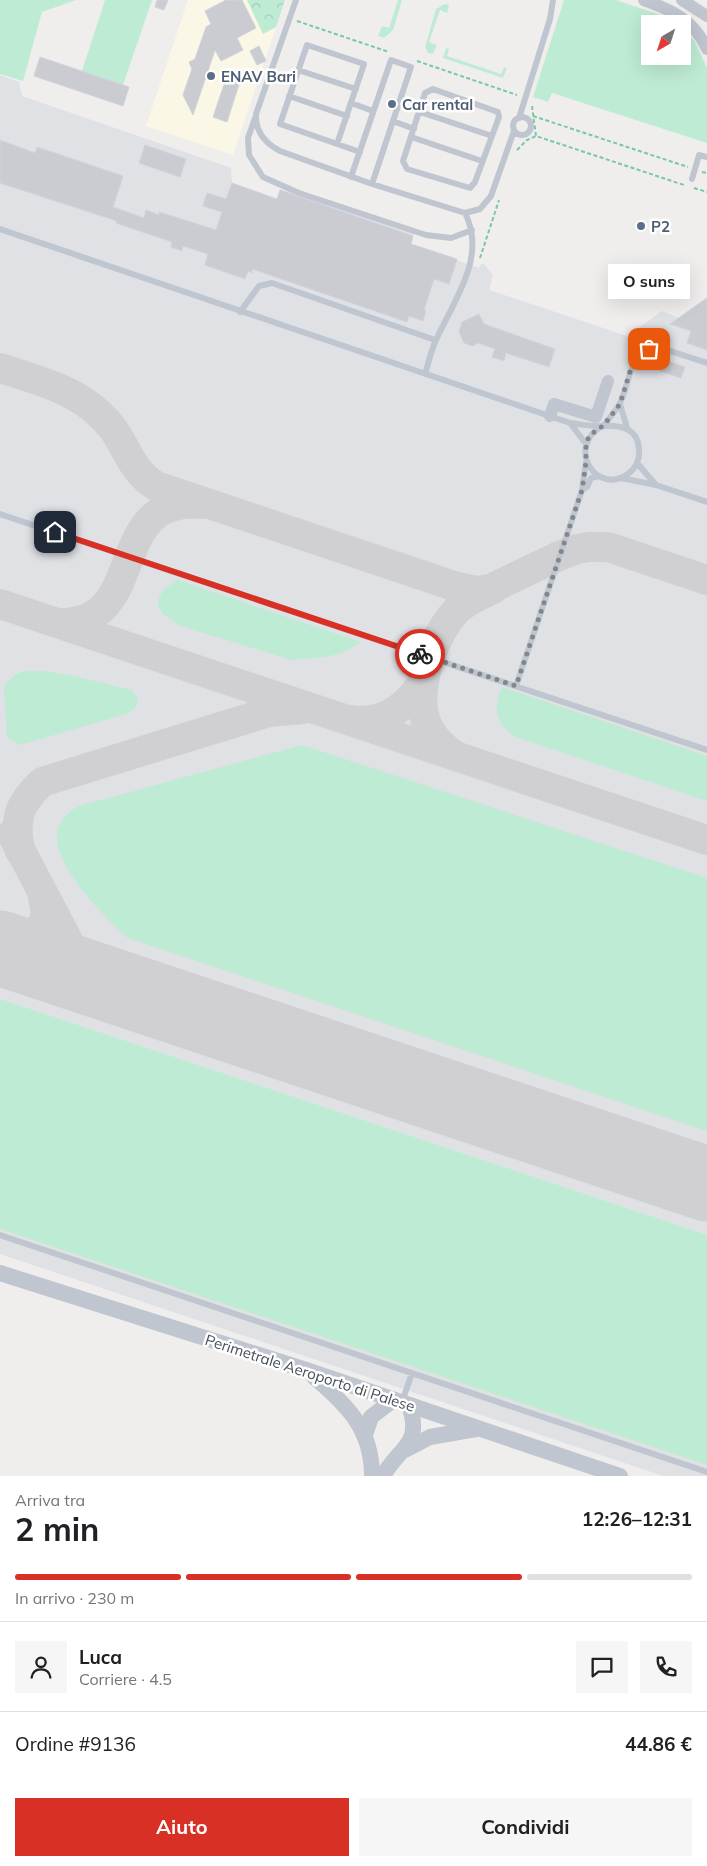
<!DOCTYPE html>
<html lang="it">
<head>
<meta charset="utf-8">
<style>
	:root { --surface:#fff; --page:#f6f6f6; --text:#202124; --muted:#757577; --line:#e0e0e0; --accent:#d93025 }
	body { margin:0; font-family:Mulish,sans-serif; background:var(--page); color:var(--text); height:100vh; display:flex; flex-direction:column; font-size:19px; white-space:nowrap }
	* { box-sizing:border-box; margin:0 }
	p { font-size:16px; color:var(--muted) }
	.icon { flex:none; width:28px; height:28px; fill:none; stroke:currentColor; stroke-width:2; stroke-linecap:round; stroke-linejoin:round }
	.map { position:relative; height:1476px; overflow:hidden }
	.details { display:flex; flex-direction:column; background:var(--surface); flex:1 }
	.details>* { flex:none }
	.needle { width:32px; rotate:219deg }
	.fabs { position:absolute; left:641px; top:15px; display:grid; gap:10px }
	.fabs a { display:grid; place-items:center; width:50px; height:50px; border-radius:0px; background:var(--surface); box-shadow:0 5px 20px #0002; font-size:25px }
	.pin { position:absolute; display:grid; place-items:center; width:42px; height:42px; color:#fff; margin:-21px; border-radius:10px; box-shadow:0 2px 8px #0006 }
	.courier { position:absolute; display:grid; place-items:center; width:50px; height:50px; margin:-25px; border:4px solid #d93025; border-radius:50%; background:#fff; color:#222; box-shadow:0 1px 6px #0007 }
	.bubble { position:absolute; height:35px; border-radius:0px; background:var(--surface); box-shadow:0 5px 20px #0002; font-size:16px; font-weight:700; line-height:35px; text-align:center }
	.overview em { font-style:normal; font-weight:700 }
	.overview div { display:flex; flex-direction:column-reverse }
	.overview { display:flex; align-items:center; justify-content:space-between; height:85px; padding:0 15px }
	h1 { font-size:32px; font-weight:700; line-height:38px }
	.bar { display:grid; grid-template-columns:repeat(4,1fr); gap:8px 5px; align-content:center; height:60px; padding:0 15px }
	.bar i { height:6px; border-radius:4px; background:var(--line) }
	.bar .selected { background:var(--accent) }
	.bar p { grid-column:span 4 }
	.line { display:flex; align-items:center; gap:12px; padding:0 15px; border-top:1px solid var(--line) }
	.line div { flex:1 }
	.round { display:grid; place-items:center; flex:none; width:52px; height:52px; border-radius:0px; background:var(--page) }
	.primary-button { display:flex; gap:10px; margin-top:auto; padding:10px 15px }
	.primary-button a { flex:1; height:58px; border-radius:0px; background:var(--accent); color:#fff; font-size:20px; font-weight:700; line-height:58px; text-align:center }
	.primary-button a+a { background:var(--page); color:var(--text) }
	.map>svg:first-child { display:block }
	.commercial { fill:#faf7e7 }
	.airport { fill:#dfe1e5 }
	.grass { fill:#beebd4 }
	.forest { fill:url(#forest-crowns) }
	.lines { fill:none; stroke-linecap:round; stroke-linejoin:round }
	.taxiway { stroke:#d0d0d2; stroke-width:30 }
	.runway { stroke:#d0d0d2; stroke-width:75 }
	.building { fill:#caccd2; stroke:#d2d3d8 }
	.path { stroke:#79c7a8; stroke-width:2; stroke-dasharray:4 2.5; stroke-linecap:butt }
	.service { stroke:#bfc6cf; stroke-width:6 }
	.minor { stroke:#bfc6cf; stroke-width:12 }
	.tertiary { stroke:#bfc6cf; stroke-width:16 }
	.done { stroke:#82878d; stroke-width:5; stroke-dasharray:0 9 }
	.route { stroke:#d93025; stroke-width:6 }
	.service-dot { fill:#5c6f8a; stroke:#fff; stroke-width:2 }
	.labels { text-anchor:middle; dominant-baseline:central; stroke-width:5; stroke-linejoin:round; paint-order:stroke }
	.service-label { font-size:15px; font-weight:bold; fill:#4e5e75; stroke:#fff; text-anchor:start }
	.street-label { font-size:15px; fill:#474f59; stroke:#fff }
</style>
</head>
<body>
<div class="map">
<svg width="707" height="1476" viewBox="0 0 707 1476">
	<defs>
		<pattern id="forest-crowns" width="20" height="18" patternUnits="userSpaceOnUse" patternTransform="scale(1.25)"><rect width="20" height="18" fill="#beebd4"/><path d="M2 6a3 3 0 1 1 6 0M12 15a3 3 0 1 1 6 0" fill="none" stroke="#a5cbb8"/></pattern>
	</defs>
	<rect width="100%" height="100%" fill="#f0eeed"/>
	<path class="commercial" d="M188,0H285L233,155L146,126Z"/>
	<path class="airport" d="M0,75L19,82L22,96L231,168L232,183L277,199L280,189L414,234L411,244L479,268L481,264H484L493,275L489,290L627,336L662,311L679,318L707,298V1476H663L0,1254Z"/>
	<path class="grass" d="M0,0H76L42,12L23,81L0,74Z
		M105,0H152L123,85L82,71Z
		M398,0H402L393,30L384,38L378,36L382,26L389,28Z
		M564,0H616L669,18L678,24H650V56H682L683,27L695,42L707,68V143L552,93L548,102L533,97Z
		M445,4L449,5L447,13L440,10L429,42L437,45L433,54L428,53L425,47L436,9Z
		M446,48L449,49L447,56L501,74L504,67L507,68L503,78L443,58Z
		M177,580L361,642L342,653L325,657L292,660L180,626L163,614L158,606L159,598L163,590Z
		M24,671C59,669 98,683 132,690L138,699C137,707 134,710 126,714L20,745L7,737L4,686L16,674Z
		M502,687L707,756V801L516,737C495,724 493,709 502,687Z
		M302,745L707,878V1131L128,938C101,912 18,837 79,806Z
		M0,999L707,1235V1465L0,1229Z"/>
	<path class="forest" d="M247,0H285L276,27L263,34Z"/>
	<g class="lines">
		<path class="taxiway" d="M0,368C43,382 84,391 113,429C129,451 131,470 156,486L451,585L476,591L490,589L559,556L577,549L589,547H608L707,580
			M0,604L707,840
			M58,623C151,626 103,495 202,504
			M351,720C382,725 408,707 423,681
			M456,756C418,732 417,700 429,661C435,642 442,626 456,611C466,601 481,595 493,589
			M12,834L74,952L103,978L124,990
			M20,851C14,819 18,805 42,782L269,712L303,709
			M0,945C19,946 42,937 45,915C46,909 43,901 43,895"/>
		<path class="runway" d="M0,948L707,1184"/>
	</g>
	<path class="building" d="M157,0H168L164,10L155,7Z
		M226,0H242L256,28L237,38L243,50L221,61L215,50L193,115L183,95L192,69L189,62L195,59L206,27L211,24L205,11Z
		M259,46L266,61L257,65L250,51Z
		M40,57L129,87L123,106L34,76Z
		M229,70L242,75L227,122L213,117Z
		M0,140L35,153L37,147L123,176L113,207L144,218L146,210L159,215V212L216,230L222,212L203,206L207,193L226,199L232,183L277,199L280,190L413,236L411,244L457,259L449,284L434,279L424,310L426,311L423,321L409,316L407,322L252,269V273L248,271L245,279L205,265L208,254L183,246L182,251L171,247L172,242L116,223L117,221L0,183Z
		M145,145L186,159L180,177L139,163Z
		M707,298V350L687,343L691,331L670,324Z
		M479,314L484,324L555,349L549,367L506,353L504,361L492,357L495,349L478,343L472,346L464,343L459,332L462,322Z
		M664,360L685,367L681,378L660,371Z"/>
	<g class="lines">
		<path class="path" d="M297,21L389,52
			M417,61L517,95
			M532,106L536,136
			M533,116L688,167
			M517,150L527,140L536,136L684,185
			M702,172L707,173
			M694,188L707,192
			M480,258L499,200"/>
		<path class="service" d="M296,0L256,114C255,132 265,143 280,151L372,184L465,213L480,209L491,196L514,131
			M298,70L356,89
			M433,89L498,112L499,117L475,182L470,188L407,169L403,161L425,93Z
			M289,96L347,116
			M351,103L373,111
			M420,112L492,136
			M513 126a9 9 0 1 1 18 0a9 9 0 1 1-18 0Z
			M255,118L248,138L249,155L263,177L299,193L426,235L451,238L472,230
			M519,118L550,19L553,0
			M393,121L414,129
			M411,137L482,161
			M337,144L364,64L307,45L280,124L360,152
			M351,177L391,60L411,67L372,184
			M692,179L699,155L707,157
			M0,229L570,423C580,424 591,427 601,426C619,425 639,427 639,451C640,460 635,469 628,474C597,496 565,448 602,426
			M240,312L259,286L272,283L435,340
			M425,374C429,362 431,349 437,338C455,299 487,256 465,213
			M620,404L627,428
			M570,423L586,444
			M604,425C609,418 616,411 620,403C632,380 627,344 664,349L707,363
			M637,463L656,485
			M621,478L656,485L707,502
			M582,490L587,487L591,478L599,476
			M0,514L707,750
			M516,686L582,490L586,462
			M0,1235L707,1472
			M402,1402L412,1373"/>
		<path class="minor" d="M644,0C672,10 694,20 707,49
			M682,0L707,16
			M550,416L554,404L596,417L608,381"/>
		<path class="tertiary" d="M0,1273L306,1370L620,1476
			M314,1377C347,1405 372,1429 372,1476
			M365,1435L371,1417L393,1400
			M405,1450L430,1437L476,1429
			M383,1476C399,1447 423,1445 409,1405"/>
	</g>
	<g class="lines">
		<path class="done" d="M420,654L516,686L582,490L586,462V444L589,436L604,425L620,404L633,362L637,356L649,349"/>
		<path class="route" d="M55,532L420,654"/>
	</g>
	<g class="service-dot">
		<circle cx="211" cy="76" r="5"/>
		<circle cx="392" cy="104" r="5"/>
		<circle cx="641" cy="226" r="5"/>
	</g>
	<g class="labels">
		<g class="service-label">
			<text x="221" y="76">ENAV Bari</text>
			<text x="402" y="104">Car rental</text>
			<text x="651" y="226">P2</text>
		</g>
		<g class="street-label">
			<text transform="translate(310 1373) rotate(18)">Perimetrale Aeroporto di Palese</text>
		</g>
	</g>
</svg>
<div class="fabs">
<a><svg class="needle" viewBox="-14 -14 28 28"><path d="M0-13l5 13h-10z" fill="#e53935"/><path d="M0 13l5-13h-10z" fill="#757577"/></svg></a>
</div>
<div class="pin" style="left:649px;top:349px;background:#ea580c"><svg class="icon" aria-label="bag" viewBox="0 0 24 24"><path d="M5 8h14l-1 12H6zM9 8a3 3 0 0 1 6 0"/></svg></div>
<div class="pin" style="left:55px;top:532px;background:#1f2937"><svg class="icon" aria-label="home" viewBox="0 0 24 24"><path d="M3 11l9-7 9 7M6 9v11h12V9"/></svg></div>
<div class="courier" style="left:420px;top:654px"><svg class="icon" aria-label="bike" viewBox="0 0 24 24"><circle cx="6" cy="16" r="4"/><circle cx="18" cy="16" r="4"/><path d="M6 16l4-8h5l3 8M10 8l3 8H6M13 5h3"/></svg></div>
<div class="bubble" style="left:608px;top:264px;width:82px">O suns</div>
</div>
<section class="details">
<div class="overview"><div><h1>2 min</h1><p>Arriva tra</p></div><em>12:26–12:31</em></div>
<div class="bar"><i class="selected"></i><i class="selected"></i><i class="selected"></i><i></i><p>In arrivo · 230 m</p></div>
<div class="line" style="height:90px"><a class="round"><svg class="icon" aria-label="person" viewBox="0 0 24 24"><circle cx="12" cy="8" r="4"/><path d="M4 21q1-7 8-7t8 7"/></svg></a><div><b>Luca</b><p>Corriere · 4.5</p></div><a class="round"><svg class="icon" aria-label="chat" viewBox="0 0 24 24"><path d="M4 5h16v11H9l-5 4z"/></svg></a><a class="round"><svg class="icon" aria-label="phone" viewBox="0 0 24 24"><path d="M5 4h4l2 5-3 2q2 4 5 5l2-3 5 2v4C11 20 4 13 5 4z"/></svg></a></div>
<div class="line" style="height:65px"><div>Ordine #9136</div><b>44.86 €</b></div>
<div class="primary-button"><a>Aiuto</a><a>Condividi</a></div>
</section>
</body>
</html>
